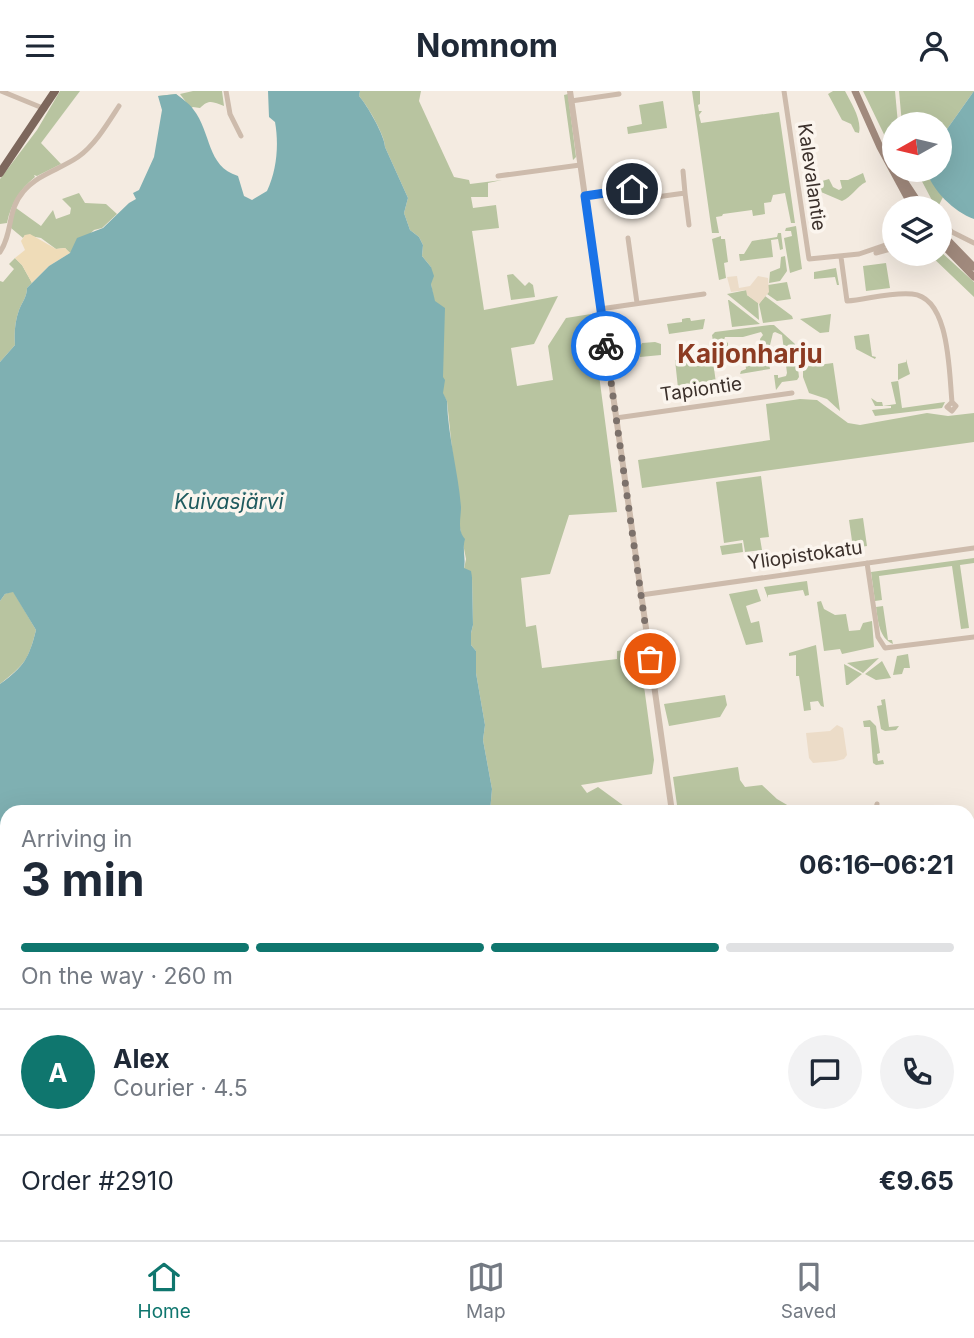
<!DOCTYPE html>
<html lang="en">
<head>
<meta charset="utf-8">
<style>
	:root { --surface:#fff; --page:#f2f2f3; --text:#1f2937; --muted:#747a83; --line:#e0e1e3; --accent:#0f766e }
	body { margin:0; font-family:Inter,sans-serif; background:var(--page); color:var(--text); height:100vh; display:flex; flex-direction:column; font-size:26px; white-space:nowrap }
	* { box-sizing:border-box; margin:0 }
	p { font-size:23px; color:var(--muted) }
	.icon { flex:none; width:38px; height:38px; fill:none; stroke:currentColor; stroke-width:2; stroke-linecap:round; stroke-linejoin:round }
	.map { position:relative; flex:1; overflow:hidden }
	.details { position:absolute; left:0px; top:714px; width:975px; height:436px; display:flex; flex-direction:column; background:var(--surface); border-radius:21px 21px 0 0; box-shadow:0 7px 28px #0002 }
	.details>* { flex:none }
	.needle { width:46px; rotate:262deg }
	.buttons { position:absolute; left:882px; top:21px; display:grid; gap:14px }
	.buttons a { display:grid; place-items:center; width:70px; height:70px; border-radius:50%; background:var(--surface); box-shadow:0 7px 28px #0002; font-size:35px }
	.pin { position:absolute; display:grid; place-items:center; width:60px; height:60px; color:#fff; margin:-30px; border:4px solid #fff; border-radius:50%; box-shadow:0 2px 7px #0007 }
	.courier { position:absolute; display:grid; place-items:center; width:70px; height:70px; margin:-35px; border:5px solid #1a73e8; border-radius:50%; background:#fff; color:#222; box-shadow:0 2px 9px #0007 }
	.summary em { font-style:normal; font-weight:700 }
	.summary div { display:flex; flex-direction:column-reverse }
	.summary { display:flex; align-items:center; justify-content:space-between; height:119px; padding:0 21px }
	h1 { font-size:46px; font-weight:700; line-height:52px }
	.bar { display:grid; grid-template-columns:repeat(4,1fr); gap:10px 7px; align-content:center; height:84px; padding:0 21px }
	.bar i { height:9px; border-radius:5px; background:var(--line) }
	.bar .on { background:var(--accent) }
	.bar p { grid-column:span 4 }
	.line { display:flex; align-items:center; gap:18px; padding:0 21px; border-top:2px solid var(--line) }
	.line div { flex:1 }
	.round { display:grid; place-items:center; flex:none; width:74px; height:74px; border-radius:37px; background:var(--page) }
	header { display:flex; justify-content:space-between; align-items:center; height:91px; padding:0 21px; background:var(--surface); font-size:32px; font-weight:700 }
	.tabs { display:flex; justify-content:space-around; align-items:center; height:98px; border-top:2px solid var(--line); background:var(--surface); font-size:19px; color:var(--muted) }
	.tabs a { display:grid; justify-items:center; gap:4px }
	.tabs .on { color:var(--accent) }
	.map>svg:first-child { display:block }
	.green { fill:#b8c4a0 }
	.sand { fill:#efdcb8 }
	.plaza { fill:#ecdcc8 }
	.water { fill:#7fb0b2 }
	.lines { fill:none; stroke-linecap:round; stroke-linejoin:round }
	.minor { stroke:#cdbbac; stroke-width:5 }
	.tertiary { stroke:#cdbbac; stroke-width:6 }
	.secondary { stroke:#a18a7d; stroke-width:7 }
	.primary { stroke:#7d675c; stroke-width:8 }
	.done { stroke:#7c716b; stroke-width:7; stroke-dasharray:0 12.6 }
	.route { stroke:#1a73e8; stroke-width:9 }
	.labels { text-anchor:middle; dominant-baseline:central; stroke-width:7; stroke-linejoin:round; paint-order:stroke }
	.street-label { font-size:19px; fill:#3b302b; stroke:#fbf5ee }
	.water-label { font-size:21px; font-style:italic; fill:#1f5a5e; stroke:#fbf5ee }
	.district-label { font-size:26px; font-weight:bold; fill:#8c3b22; stroke:#fbf5ee }
</style>
</head>
<body>
<header><svg class="icon" aria-label="menu" viewBox="0 0 24 24"><path d="M4 6h16M4 12h16M4 18h16"/></svg>Nomnom<svg class="icon" aria-label="person" viewBox="0 0 24 24"><circle cx="12" cy="8" r="4"/><path d="M4 21q1-7 8-7t8 7"/></svg></header>
<div class="map">
<svg width="974" height="1149" viewBox="0 0 974 1149">
	<rect width="100%" height="100%" fill="#f4ebe1"/>
	<path class="green" d="M60,0H80L41,52L61,73L37,85L34,84L35,86C19,99 11,113 7,132L0,133V88L37,39Z
		M193,0H222L224,15C214,12 210,7 200,17L193,16L187,19L158,5L176,3L186,11L180,3Z
		M360,0H421L419,10L454,86L469,89L470,93L502,89L488,92V106H471L473,117L496,114L499,137L472,140L484,219L558,205L534,253L511,257L517,295L553,289L548,255L566,227L591,223L617,421L569,424L550,483L521,487L526,536L536,534L542,577L617,568V560L625,559V552L638,551L654,669L652,683L581,694L587,702L598,696L624,715L619,721H490L492,698L483,649L485,634L476,582V560L471,554V542L473,534L472,486L464,478L466,468L460,437L459,402L454,377L447,310L442,302L443,262L431,193V176L422,165L423,154L419,146L410,139L404,122L408,107L385,56C385,44 367,14 359,5Z
		M692,0H700V13L698,14L699,20H702L699,24L701,32L779,21L795,132H791L785,102L773,104L771,111L764,112L765,123L753,125L752,119L723,123L722,125L716,126L719,142H712Z
		M833,0H845C851,12 862,28 859,42L855,41L851,33L842,29L828,3Z
		M863,0H895L898,33H894V64Z
		M899,0H974L940,48V33H902Z
		M568,3L576,66L573,69L564,4Z
		M663,10L667,37L628,43L627,36L642,33L639,14Z
		M916,79H926L943,106L939,114L946,125L942,128L940,117H936Z
		M863,82L866,91C856,96 852,106 842,110L814,98L812,93L829,88L833,96L839,99L842,97L840,89H848Z
		M79,102L85,112L106,113L117,123L102,137L94,139L70,162L65,157L56,158L41,147L25,144L23,147L11,137L12,126L16,117L41,135L53,119L56,128L70,123L71,117L62,108Z
		M796,135L802,178L790,182L784,147L792,145L791,140H785L786,137Z
		M778,142H781L783,158L780,159L778,148L771,149L773,166L740,170L739,163H744L752,150L777,146Z
		M721,145V148H725L728,171L724,172L726,187L719,189L712,148Z
		M940,160L974,191V206L929,163H940Z
		M785,165L787,180L780,190L769,192L770,181L780,177L781,166Z
		M15,167L22,174L32,192L27,197C27,206 22,211 19,219C15,230 14,242 15,254L0,271V190L3,191L14,178L9,173Z
		M886,172L890,197L866,200L863,175Z
		M836,177L839,194H837L835,186L814,188V181Z
		M513,183L525,195L529,191L533,194L535,206L511,209L507,184Z
		M787,191L791,208L777,210L767,203L768,194Z
		M747,199V204L758,211L759,229L727,203Z
		M765,205L792,225L793,228L763,232L759,213Z
		M728,209H729L760,233L732,236Z
		M831,223L829,241L820,242L800,228Z
		M687,227H690L691,230L705,228L703,238L669,243L667,233L682,231V228Z
		M770,234H774L795,253L799,286L797,289L782,291L776,299L774,284H778V287L786,285L787,282L782,244L775,241L773,242L770,254L761,255L760,248L763,244L761,241L743,246H725L724,249L728,252V260L715,263L712,244L715,241Z
		M869,243L872,265L876,266L875,268L856,258L854,245Z
		M655,251L661,253V264L640,266L639,257L642,252Z
		M766,258L770,278L740,283L741,280L746,278L744,261Z
		M712,263L716,292L678,297L675,269Z
		M906,268L910,283L898,289L902,317L945,311L942,317L875,325L872,319L891,317V315H875L871,307L877,311H882L883,315L896,313L891,291L898,290V273L906,271Z
		M833,272L840,320L827,308L809,302L803,286V276Z
		M800,308L817,309L848,332L860,334L927,322L948,325L974,322V351L642,397L638,369L770,349L766,313Z
		M761,385L769,446L760,447L762,459L745,461L743,449L724,452L716,391Z
		M863,427L867,455L853,457L849,429Z
		M742,452L743,461L722,464L720,455Z
		M974,467V472L960,474L969,537L961,538L952,475L879,485L882,509L875,510L871,481Z
		M807,490L809,504L805,505L803,499L768,504V507L764,496Z
		M757,498L761,510L746,515L751,532L759,530L763,551L746,554L729,503Z
		M13,500L36,539C28,570 25,573 0,593V510L5,503Z
		M821,510L824,518L835,524L846,523L849,540L860,539L863,532L872,530L874,556L842,563L840,558L824,560L817,511Z
		M883,515L888,549H892L893,553C879,547 878,530 876,516Z
		M816,554L824,616L821,615L818,610L810,611L811,619L804,620L799,585H796V564L789,565V562Z
		M908,563L910,577H904L902,583L893,584L897,565Z
		M879,567L863,582L847,572Z
		M882,570L891,587L876,589L865,583Z
		M844,573L862,583L848,594H846Z
		M725,604L727,614L720,626L669,635L664,613Z
		M885,608L889,636L899,635L896,639L885,640L881,638L877,615L882,614L881,609Z
		M870,629L876,635L880,662L877,663L878,670L883,669L884,673L876,674L873,672L870,636H864L863,630Z
		M738,676L740,689L745,696L762,694L777,708L799,721H678L673,686Z
		M974,835V925L969,927L970,941H968V836Z
		M0,893L7,898V1046L0,1049Z
		M7,1054V1094H0V1057Z
		M972,1130L974,1149H931V1145L937,1147L958,1144V1146L973,1143Z
		M147,1143H281L284,1149H150Z
		M310,1143H688L705,1149H313Z
		M867,1143H917L918,1149H895L894,1146L868,1147Z"/>
	<path class="sand" d="M30,143L56,158L65,157L70,162L49,175L32,192L22,174L15,167L25,159L21,150L25,144Z"/>
	<path class="plaza" d="M737,185L739,197L750,195L758,185L768,187L769,201L759,213L747,204L746,199L731,201L727,186Z
		M837,634L843,637L847,664L844,668L836,670L813,672L809,667L806,642L830,640Z"/>
	<path class="water" d="M268,0H360L359,5C367,14 385,45 385,56L408,107L404,122L410,139L419,146L423,154L422,165L431,176L434,185L431,193L435,210L445,217L443,286L445,289L443,302L447,310C448,346 458,380 461,416C461,427 457,439 465,448C462,458 466,467 464,477L471,480L472,486L473,534L471,542V554L476,560V582L485,634L483,649L492,698L490,721H7V898L0,893V593C24,576 29,567 36,539L13,501L5,503L0,510V271L15,254C14,242 15,230 19,219C22,211 27,206 27,197L49,175L70,162L77,147L103,137L129,112L136,108L133,102L139,99L154,66L162,19L158,5L176,3C182,8 189,12 193,18C212,42 206,75 238,85L244,105L252,109L267,100C277,79 279,53 275,31L269,26Z
		M974,0V128C954,121 932,99 926,79H940V48Z"/>
	<g class="lines">
		<path class="minor" d="M1,0L45,18
			M226,0L230,23L241,45
			M784,0L809,168L859,163L894,151
			M571,10L619,3
			M683,80L685,102
			M498,85L580,74
			M585,105L632,98L642,108L685,102L689,134
			M942,131L952,141L974,152
			M628,147L637,212
			M0,161C13,142 7,119 23,101C38,83 59,79 78,66C95,54 108,32 119,15
			M876,162L894,157
			M841,166L847,210C868,208 891,201 912,203C950,206 949,282 952,311L956,315L952,320L947,316L952,311
			M600,218L704,203
			M616,327L792,302
			M867,472L878,546L885,557L974,546
			M641,504L974,457
			M875,721L877,713
			M0,1136L7,1132
			M133,1149L137,1147"/>
		<path class="tertiary" d="M570,0L672,721
			M968,955L974,954
			M828,1143V1149"/>
		<path class="secondary" d="M855,0L880,56L913,117
			M897,79L922,117
			M940,141L974,176
			M940,151L974,186"/>
		<path class="primary" d="M0,82L55,0"/>
	</g>
	<g class="lines">
		<path class="done" d="M606,255L650,568"/>
		<path class="route" d="M606,255L585,105L632,98"/>
	</g>
	<g class="labels">
		<g class="street-label">
			<text transform="translate(812 86) rotate(82)">Kalevalantie</text>
			<text transform="translate(701 298) rotate(-8)">Tapiontie</text>
			<text transform="translate(805 464) rotate(-8)">Yliopistokatu</text>
		</g>
		<g class="water-label">
			<text x="229" y="410">Kuivasjärvi</text>
		</g>
		<g class="district-label">
			<text x="750" y="262">Kaijonharju</text>
		</g>
	</g>
</svg>
<div class="buttons">
<a><svg class="needle" viewBox="-14 -14 28 28"><path d="M0-13l5 13h-10z" fill="#e53935"/><path d="M0 13l5-13h-10z" fill="#747a83"/></svg></a>
<a><svg class="icon" aria-label="layers" viewBox="0 0 24 24"><path d="M12 4l9 5-9 5-9-5zM3 14l9 5 9-5"/></svg></a>
</div>
<div class="pin" style="left:650px;top:568px;background:#ea580c"><svg class="icon" aria-label="bag" viewBox="0 0 24 24"><path d="M5 8h14l-1 12H6zM9 8a3 3 0 0 1 6 0"/></svg></div>
<div class="pin" style="left:632px;top:98px;background:#1f2937"><svg class="icon" aria-label="home" viewBox="0 0 24 24"><path d="M3 11l9-7 9 7M6 9v11h12V9"/></svg></div>
<div class="courier" style="left:606px;top:255px"><svg class="icon" aria-label="bike" viewBox="0 0 24 24"><circle cx="6" cy="16" r="4"/><circle cx="18" cy="16" r="4"/><path d="M6 16l4-8h5l3 8M10 8l3 8H6M13 5h3"/></svg></div>
<section class="details">
<div class="summary"><div><h1>3 min</h1><p>Arriving in</p></div><em>06:16–06:21</em></div>
<div class="bar"><i class="on"></i><i class="on"></i><i class="on"></i><i></i><p>On the way · 260 m</p></div>
<div class="line" style="height:126px"><b class="round" style="background:var(--accent);color:#fff">A</b><div><b>Alex</b><p>Courier · 4.5</p></div><a class="round"><svg class="icon" aria-label="chat" viewBox="0 0 24 24"><path d="M4 5h16v11H9l-5 4z"/></svg></a><a class="round"><svg class="icon" aria-label="phone" viewBox="0 0 24 24"><path d="M5 4h4l2 5-3 2q2 4 5 5l2-3 5 2v4C11 20 4 13 5 4z"/></svg></a></div>
<div class="line" style="height:91px"><div>Order #2910</div><b>€9.65</b></div>
</section>
</div>
<nav class="tabs">
<a class="on"><svg class="icon" aria-label="home" viewBox="0 0 24 24"><path d="M3 11l9-7 9 7M6 9v11h12V9"/></svg>Home</a>
<a><svg class="icon" aria-label="map" viewBox="0 0 24 24"><path d="M3 6l6-2 6 2 6-2v14l-6 2-6-2-6 2zM9 4v14M15 6v14"/></svg>Map</a>
<a><svg class="icon" aria-label="saved" viewBox="0 0 24 24"><path d="M7 4h10v16l-5-4-5 4z"/></svg>Saved</a>
</nav>
</body>
</html>
